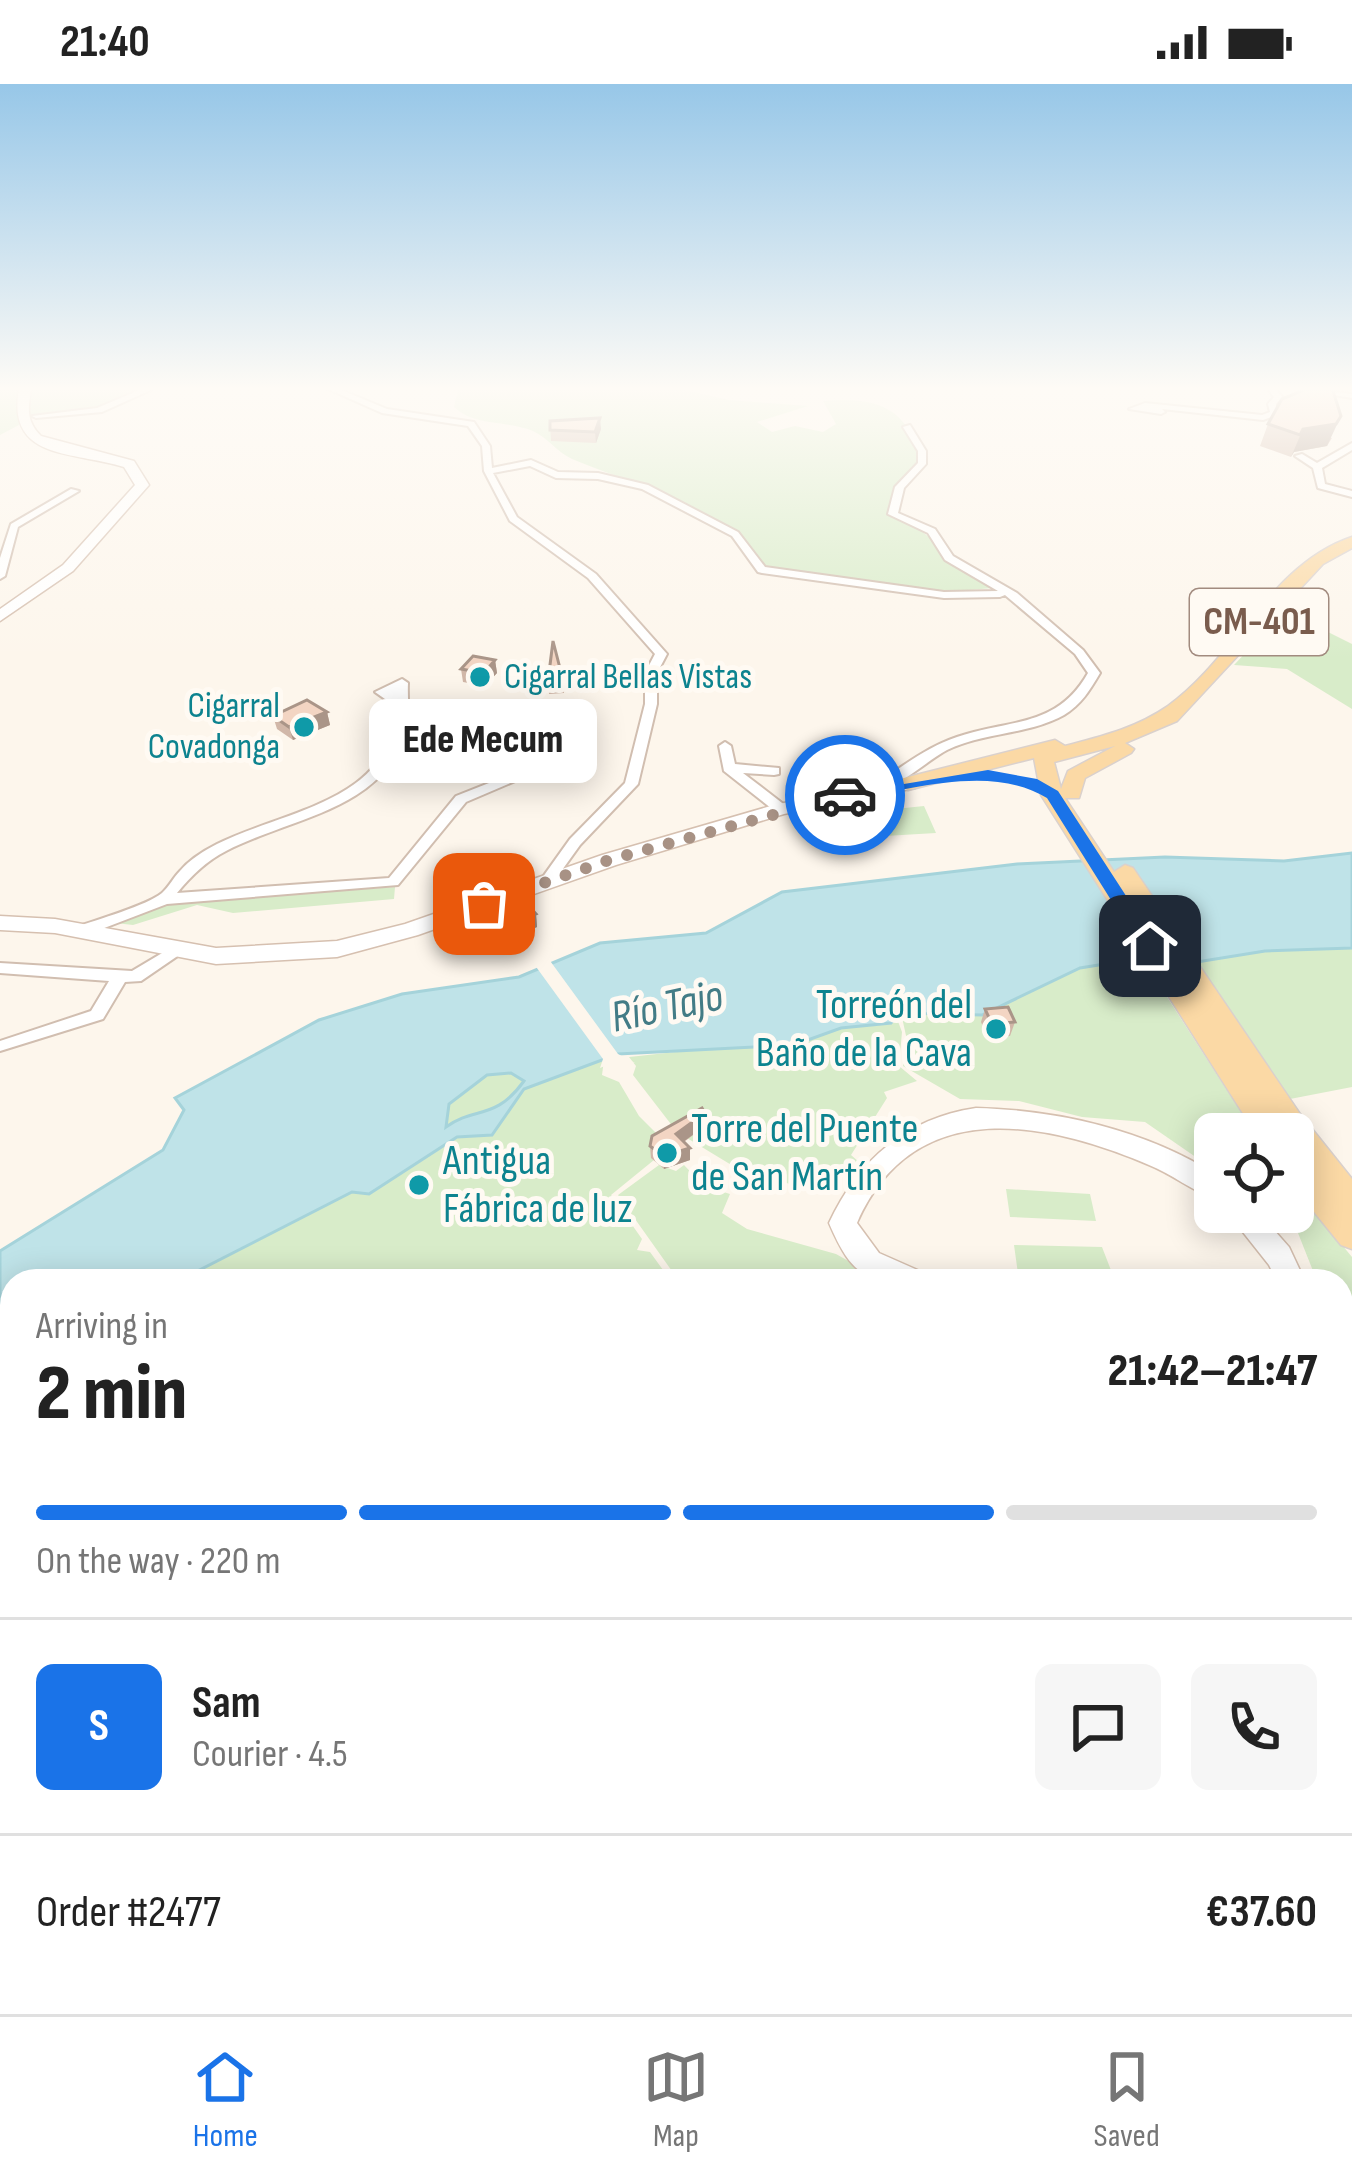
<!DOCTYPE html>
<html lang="en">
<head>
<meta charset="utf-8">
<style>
	:root { --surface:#fff; --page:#f6f6f6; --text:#222; --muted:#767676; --line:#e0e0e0; --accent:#1a73e8 }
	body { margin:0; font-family:"Sofia Sans Condensed",sans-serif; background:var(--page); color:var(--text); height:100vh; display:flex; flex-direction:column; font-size:45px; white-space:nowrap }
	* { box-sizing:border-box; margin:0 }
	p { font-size:39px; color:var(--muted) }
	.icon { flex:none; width:66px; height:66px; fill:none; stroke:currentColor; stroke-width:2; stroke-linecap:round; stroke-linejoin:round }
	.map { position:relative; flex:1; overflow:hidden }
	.side { position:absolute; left:0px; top:1185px; width:1353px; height:747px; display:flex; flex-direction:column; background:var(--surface); border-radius:36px 36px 0 0; box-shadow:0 6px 30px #0003 }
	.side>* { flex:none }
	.buttons { position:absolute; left:1194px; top:1029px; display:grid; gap:24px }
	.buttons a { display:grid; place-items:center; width:120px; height:120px; border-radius:18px; background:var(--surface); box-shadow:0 6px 30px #0003; font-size:60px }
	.pin { position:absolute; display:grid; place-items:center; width:102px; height:102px; color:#fff; margin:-51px; border-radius:24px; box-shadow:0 6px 18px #0006 }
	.courier { position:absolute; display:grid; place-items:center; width:120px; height:120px; margin:-60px; border:9px solid #1a73e8; border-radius:50%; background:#fff; color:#222; box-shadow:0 3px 15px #0007 }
	.bubble { position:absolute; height:84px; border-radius:18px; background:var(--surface); box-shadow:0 6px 30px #0003; font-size:39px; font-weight:800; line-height:84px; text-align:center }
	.overview em { font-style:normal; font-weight:800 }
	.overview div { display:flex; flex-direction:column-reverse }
	.overview { display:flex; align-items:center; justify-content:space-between; height:204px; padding:0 36px }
	h1 { font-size:78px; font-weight:800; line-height:90px }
	.bar { display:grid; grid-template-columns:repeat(4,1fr); gap:18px 12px; align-content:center; height:144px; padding:0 36px }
	.bar i { height:15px; border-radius:9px; background:var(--line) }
	.bar .selected { background:var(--accent) }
	.bar p { grid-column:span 4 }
	.line { display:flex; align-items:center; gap:30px; padding:0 36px; border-top:3px solid var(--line) }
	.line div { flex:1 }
	.round { display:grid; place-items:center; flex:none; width:126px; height:126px; border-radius:18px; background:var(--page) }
	.status { display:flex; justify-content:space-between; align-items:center; height:84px; padding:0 60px; background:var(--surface); direction:ltr }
	.status svg { height:33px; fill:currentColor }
	.dock { display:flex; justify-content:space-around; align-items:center; height:168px; border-top:3px solid var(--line); background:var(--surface); font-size:33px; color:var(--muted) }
	.dock a { display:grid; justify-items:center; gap:6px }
	.dock .selected { color:var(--accent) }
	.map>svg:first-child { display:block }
	.green { fill:#d8ecc9 }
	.water { fill:#bfe3e8; stroke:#a5d3da; stroke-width:3; fill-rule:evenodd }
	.pier { fill:#fdf6ec }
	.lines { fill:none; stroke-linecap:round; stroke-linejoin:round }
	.street-casing { stroke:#d1beb0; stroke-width:4 }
	.secondary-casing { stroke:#d6c0b0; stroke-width:3 }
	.primary-casing { stroke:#dad1cd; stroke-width:3 }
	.street { fill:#fff; fill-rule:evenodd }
	.secondary { fill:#fff; fill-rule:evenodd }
	.primary { fill:#fbd9a5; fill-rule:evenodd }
	.wall { fill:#d1b7a8 }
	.shaded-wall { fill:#aa9588 }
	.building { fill:#f3d5c3; stroke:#aa9588; stroke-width:3 }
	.route { fill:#1a73e8 }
	.done { stroke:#a89285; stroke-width:12; stroke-dasharray:0 21.6 }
	.culture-dot { fill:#0f9aa8; stroke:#fffaf3; stroke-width:4.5 }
	.labels { text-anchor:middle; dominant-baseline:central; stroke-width:10; stroke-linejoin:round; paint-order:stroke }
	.far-culture-label { font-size:36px; fill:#0d838f; stroke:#fffaf3; text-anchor:start }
	.shield { fill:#fffaf3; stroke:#a28b7f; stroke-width:3 }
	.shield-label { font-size:39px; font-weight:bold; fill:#7a5c4d }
	.culture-label { font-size:42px; fill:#0d838f; stroke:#fffaf3; text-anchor:start }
	.water-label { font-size:45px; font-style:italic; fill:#437c86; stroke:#fffaf3 }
</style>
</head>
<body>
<div class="status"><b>21:40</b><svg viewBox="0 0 49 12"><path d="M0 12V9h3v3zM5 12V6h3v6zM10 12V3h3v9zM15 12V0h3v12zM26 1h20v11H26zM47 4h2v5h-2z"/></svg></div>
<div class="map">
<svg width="1352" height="1930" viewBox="0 0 1352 1930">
	<rect width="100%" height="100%" fill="#fdf6ec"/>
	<path class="green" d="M0,305H149L99,326L36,332L0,351Z
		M458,305H681L729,316L808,322L757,338L772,348L795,342L823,348L836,340L823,317C876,312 910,323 921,380L899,403L892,430C933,447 954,483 993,504L946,508L764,484C719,416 643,405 572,375C557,368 548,354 533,347C507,336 476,343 454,323Z
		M1271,542L1308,555L1320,544L1352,560V625L1287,585L1234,581Z
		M924,722L936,749L868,753L863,744L837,754L828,732Z
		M395,803L394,815L233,829L197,821L133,841L115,839L170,819Z
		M1352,864V1003L1290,1015L1197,878L1265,867Z
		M1142,874L1255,1050H1215L1213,1085L1145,1038L1082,1033L1019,1017L960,1015L903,982L907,956L901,929L982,931L1080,884Z
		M896,932L902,948L899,982L917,997L884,1008L887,1014L851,1071L859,1078L825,1110L738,1085L677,1048L633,991L636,982L629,973L759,959L794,961L841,944L891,939Z
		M604,976L602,991L619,998L639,1032L663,1056L654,1076L611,1111L642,1155L637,1166L650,1168L671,1197H178L352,1108L369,1110L457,1053L492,1051L524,1005Z
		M511,989L524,997C492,1038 473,1021 446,1045L448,1020L487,991Z
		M659,1081L676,1087L684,1081L704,1102L730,1110L722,1129L747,1145L836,1170L884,1197H679L618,1111Z
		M1293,1102L1352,1173V1287L1341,1261V1197H1317L1298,1149L1300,1138L1274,1128H1293Z
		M1006,1105L1090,1110L1096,1137L1010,1133Z
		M1014,1161L1102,1163L1114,1194L1153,1197H1019Z
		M12,1296V1585L0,1590V1303Z"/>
	<path class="water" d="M1352,769V864L1265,867L1197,878L1142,874L1080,884L982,931L899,929L891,939L841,944L794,961L618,970L524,1005L492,1051L457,1053L369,1110L352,1108L178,1197H12V1296L0,1303V1167L163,1066L184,1026L175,1014L319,936L402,910L519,893L600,859L706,849L782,808L1017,780L1165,773L1284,777ZM511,989L524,997C495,1037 475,1022 446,1043L449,1020L487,991Z"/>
	<path class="pier" d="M548,874L618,970L635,979L619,976L600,984L603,975L534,880Z"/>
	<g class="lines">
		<defs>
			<path id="street" d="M142,305H153L102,328L36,334L32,332L97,324Z
				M328,305H339L387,325L474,338L490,362L492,384L531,376L558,388L598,389L648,401L738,448L765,483L944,508L998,507L945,476L928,449L888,430L895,403L918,379V367L903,343L910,341L926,367V380L904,404L898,429L935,445L953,472L1017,509L1083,566L1100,589C1090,606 1081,621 1064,631C1028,651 984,648 947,666C928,676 894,707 875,707V701C901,683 927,663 957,653C1010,635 1057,644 1088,589L1075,570L1005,511L1000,513L944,514L762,489L758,488L732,452L642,405L598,395L556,394L530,382L493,389L517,433L596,490L667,570L657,589V620L638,700L580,761L552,800H542L540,797L570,755L625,699L645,620V589L655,570L588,494L510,437L484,387L482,362L468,342L382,329Z
				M1268,305H1276L1282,313L1276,320L1277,331L1263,336L1162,325L1165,328L1161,330L1129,325L1145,319L1262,331L1270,328L1268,320L1274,313Z
				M1306,305L1352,310V314L1310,307Z
				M1352,359V366L1322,384L1325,400L1352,407V413L1318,404L1313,384L1295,372L1302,370L1317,379Z
				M71,405L79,407L18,443L5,492L0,495V474L11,440Z
				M402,595L408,599C407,617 411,638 404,655C377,727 287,735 226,767C206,777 191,792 177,809L389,794L456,712L532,682H542L543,685L466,718L398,801L167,820L86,851H76L74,847L76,843C96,836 148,821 162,809C169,803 173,794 180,787C189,776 205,766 217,760C285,726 395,717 395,622L375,608Z
				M725,658L731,662L735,680L779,684V690L774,691L743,689L786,722V728H776L724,687L719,662Z
				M174,862L182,867L179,871L141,897L125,898L103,935L0,967V957L91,927L109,897L0,889V879L132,887Z
				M12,1692V1718L0,1722V1696Z
				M12,1888V1916L0,1919V1891Z
				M58,1920H86V1930H56Z
				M570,1920H600L596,1930H565Z
				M1059,1920H1094L1099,1930H1063Z"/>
			<path id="secondary" d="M19,305H31C28,325 26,337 41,352L134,377L149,401L73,487L0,537V525L63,481L135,401L124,383C75,367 6,377 19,305Z
				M908,694L917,700L915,704L784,730L616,781L418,851L337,873L216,880L55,849L0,846V832L55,835L216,864L337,857L405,840L602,771L774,721Z
				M976,1024C1058,1026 1145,1046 1215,1090V1115C1192,1107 1172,1090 1149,1081C1043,1036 913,1011 857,1139L879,1169L922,1188L926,1197C867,1197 854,1197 829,1139C858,1076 907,1034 976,1024Z
				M1227,1128H1258L1289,1163L1305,1197H1277L1269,1181Z
				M1341,1341L1352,1345V1395L1341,1390Z
				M1341,1628L1352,1632V1672L1348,1674L1341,1671Z"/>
			<path id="primary" d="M1352,453V464L1323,480L1177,637L1125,659L1134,665L1131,669L1085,694L1079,714H1065L1114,788L1125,781L1133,784L1300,1030L1352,1095V1165L1341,1161L1293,1102V1068L1298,1070L1293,1050H1256L1041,711L1034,674L908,706L897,700L900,695L1055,656L1065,662C1103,652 1136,644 1168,622C1235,574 1271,480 1352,453ZM1115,662L1068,687L1061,705L1054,678Z"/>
		</defs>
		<use href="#street" class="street-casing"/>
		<use href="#secondary" class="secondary-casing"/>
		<use href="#primary" class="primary-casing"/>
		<use href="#street" class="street"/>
		<use href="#secondary" class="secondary"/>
		<use href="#primary" class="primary"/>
	</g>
	<path class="wall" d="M550,337L601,345L596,359L551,357Z
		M1268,340L1332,354L1327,362L1294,368L1291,373L1260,362Z
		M495,576L497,589L485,602L463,598L461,585Z
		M563,596L564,609L549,610L548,597Z
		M327,628L330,641L293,656L277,645L273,632Z
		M488,828L536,830L537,843L503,858L491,842Z
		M985,925L1015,938L1010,952L988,954L981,938Z
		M705,1029V1042L684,1058L690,1076L664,1085L651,1074L650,1062Z
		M1101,1920H1323L1333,1930H1111Z"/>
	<path class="shaded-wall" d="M1341,332L1327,362L1294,368L1291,373L1303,345Z
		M600,334L601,345L596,359L595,348Z
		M495,576L497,589L485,602L484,589Z
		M327,628L330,641L293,656L289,643Z
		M536,830L537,843L503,858L501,844Z
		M705,1029V1042L676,1063V1050Z
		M690,1064V1076L664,1085V1072Z"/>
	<path class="building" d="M1306,305H1330L1333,307L1341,332L1336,340L1303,345L1300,351L1268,340L1282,315Z
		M600,334L595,348L550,346V337Z
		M553,557L563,596L548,597Z
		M473,572L495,576L484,589L461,585Z
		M307,616L327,628L289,643L273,632Z
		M499,813L503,821L527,820L536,830L501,844L488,828Z
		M1008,923L1015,938L992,940L985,925Z
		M702,1024L705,1029L676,1050L690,1064L664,1072L650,1062L652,1052Z
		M1123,1920H1323L1333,1930H1133Z"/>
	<linearGradient id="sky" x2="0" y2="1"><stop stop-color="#97c7e8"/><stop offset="0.53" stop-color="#fefbf6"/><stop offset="1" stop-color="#fefbf6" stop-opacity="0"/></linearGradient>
	<rect width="1352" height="575" fill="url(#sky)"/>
	<path class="route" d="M988,686L1037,695L1058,707L1156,858V867H1143L1047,714C990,679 908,707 845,716L838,711Z"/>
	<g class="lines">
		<path class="done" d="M484,820L609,776L845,711"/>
	</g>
	<g class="culture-dot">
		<circle cx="480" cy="593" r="12"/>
		<circle cx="304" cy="643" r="12"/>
		<circle cx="996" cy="945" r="12"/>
		<circle cx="667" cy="1069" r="12"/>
		<circle cx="419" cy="1101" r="12"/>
	</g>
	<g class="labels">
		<g class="far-culture-label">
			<text x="504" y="593">Cigarral Bellas Vistas</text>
			<text x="280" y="622" text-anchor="end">Cigarral<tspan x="280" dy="41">Covadonga</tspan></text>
		</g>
		<rect class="shield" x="1190" y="505" width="138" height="66" rx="9"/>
		<g class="shield-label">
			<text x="1259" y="538">CM-401</text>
		</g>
		<g class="culture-label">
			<text x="972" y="921" text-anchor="end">Torreón del<tspan x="972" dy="48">Baño de la Cava</tspan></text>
			<text x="691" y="1045">Torre del Puente<tspan x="691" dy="48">de San Martín</tspan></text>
			<text x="443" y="1077">Antigua<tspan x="443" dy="48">Fábrica de luz</tspan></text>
		</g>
		<g class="water-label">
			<text transform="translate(667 923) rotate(-12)">Río Tajo</text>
		</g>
	</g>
</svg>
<div class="buttons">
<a><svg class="icon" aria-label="locate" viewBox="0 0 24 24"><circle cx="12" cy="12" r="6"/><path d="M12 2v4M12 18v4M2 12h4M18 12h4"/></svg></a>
</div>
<div class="pin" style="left:484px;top:820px;background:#ea580c"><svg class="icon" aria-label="bag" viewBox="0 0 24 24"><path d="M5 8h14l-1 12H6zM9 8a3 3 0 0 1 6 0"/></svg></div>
<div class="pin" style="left:1150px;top:862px;background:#1f2937"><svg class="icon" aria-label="home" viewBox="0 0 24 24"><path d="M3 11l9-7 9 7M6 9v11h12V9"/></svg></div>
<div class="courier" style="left:845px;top:711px"><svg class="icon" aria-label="car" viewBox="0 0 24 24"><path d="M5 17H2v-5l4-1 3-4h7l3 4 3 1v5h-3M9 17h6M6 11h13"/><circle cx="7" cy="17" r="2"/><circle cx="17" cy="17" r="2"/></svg></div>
<div class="bubble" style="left:369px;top:615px;width:228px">Ede Mecum</div>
<section class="side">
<div class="overview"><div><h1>2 min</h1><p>Arriving in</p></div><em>21:42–21:47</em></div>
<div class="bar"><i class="selected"></i><i class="selected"></i><i class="selected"></i><i></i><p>On the way · 220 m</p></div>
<div class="line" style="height:216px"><b class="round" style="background:var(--accent);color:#fff">S</b><div><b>Sam</b><p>Courier · 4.5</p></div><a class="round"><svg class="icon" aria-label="chat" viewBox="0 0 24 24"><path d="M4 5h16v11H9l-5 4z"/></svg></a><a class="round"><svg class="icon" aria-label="phone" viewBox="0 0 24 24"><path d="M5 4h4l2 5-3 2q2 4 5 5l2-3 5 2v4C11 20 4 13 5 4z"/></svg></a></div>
<div class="line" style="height:156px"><div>Order #2477</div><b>€37.60</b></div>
</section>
</div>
<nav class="dock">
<a class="selected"><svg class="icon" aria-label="home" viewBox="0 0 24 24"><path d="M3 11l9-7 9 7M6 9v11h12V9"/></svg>Home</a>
<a><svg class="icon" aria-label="map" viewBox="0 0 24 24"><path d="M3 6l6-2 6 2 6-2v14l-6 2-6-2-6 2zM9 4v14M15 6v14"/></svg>Map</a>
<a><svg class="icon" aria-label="saved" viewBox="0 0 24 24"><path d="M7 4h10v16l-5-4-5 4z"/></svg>Saved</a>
</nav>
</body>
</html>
